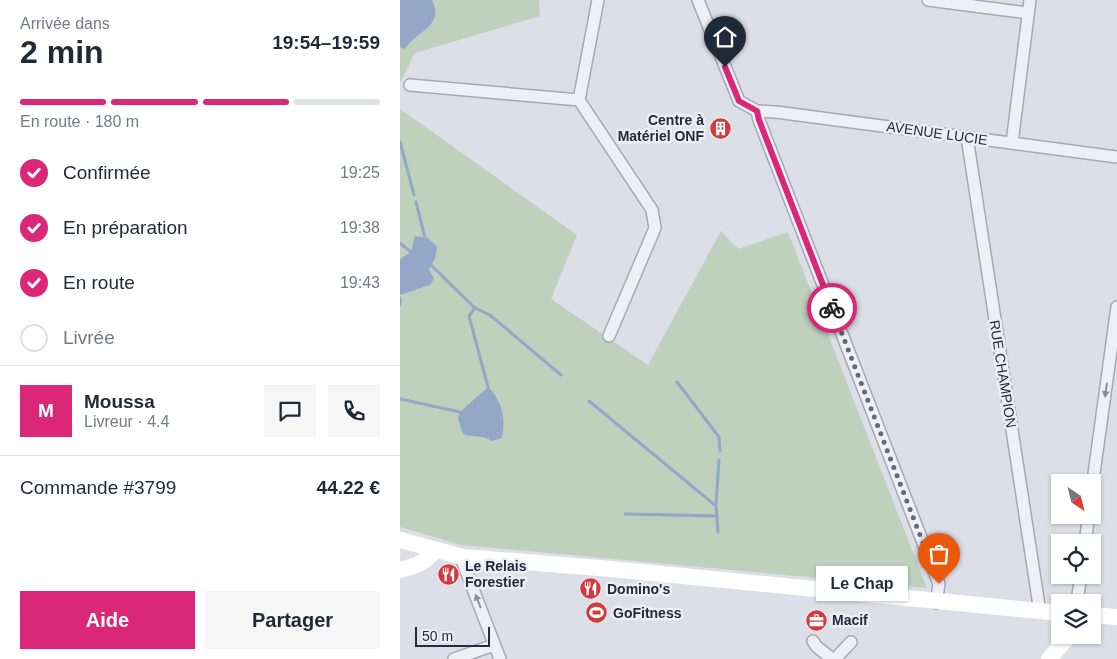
<!DOCTYPE html>
<html lang="fr">
<head>
<meta charset="utf-8">
<style>
	:root { --surface:#fff; --page:#f6f6f7; --text:#1f2937; --muted:#747a83; --line:#e0e1e3; --accent:#db2777 }
	body { margin:0; font-family:Helvetica,sans-serif; background:var(--page); color:var(--text); height:100vh; display:flex; flex-direction:column; font-size:19px; white-space:nowrap }
	* { box-sizing:border-box; margin:0 }
	p { font-size:16px; color:var(--muted) }
	.icon { flex:none; width:28px; height:28px; fill:none; stroke:currentColor; stroke-width:2; stroke-linecap:round; stroke-linejoin:round }
	.map { position:relative; flex:1; overflow:hidden }
	.sheet { display:flex; flex-direction:column; background:var(--surface); width:400px }
	.sheet>* { flex:none }
	.needle { width:32px; rotate:145deg }
	.controls { position:absolute; left:651px; top:474px; display:grid; gap:10px }
	.controls a { display:grid; place-items:center; width:50px; height:50px; border-radius:0px; background:var(--surface); box-shadow:0 1px 4px #0004; font-size:25px }
	.scale { position:absolute; left:15px; bottom:12px; width:75px; box-sizing:border-box; padding-left:5px; border:2px solid #252b3e; border-top:0; font-size:14px; line-height:18px; white-space:nowrap; color:#252b3e; -webkit-text-stroke:4px #ebeef5; paint-order:stroke }
	.pin { position:absolute; display:grid; place-items:center; width:42px; height:42px; color:#fff; margin:-51px -21px; border-radius:50% 50% 50% 0; rotate:-45deg; box-shadow:0 0 5px #0007 }
	.pin .icon { rotate:45deg }
	.courier { position:absolute; display:grid; place-items:center; width:50px; height:50px; margin:-25px; border:4px solid #db2777; border-radius:50%; background:#fff; color:#222; box-shadow:0 1px 6px #0007 }
	.bubble { position:absolute; height:35px; border-radius:0px; background:var(--surface); box-shadow:0 1px 4px #0004; font-size:16px; font-weight:700; line-height:35px; text-align:center }
	.headline em { font-style:normal; font-weight:700 }
	.headline div { display:flex; flex-direction:column-reverse }
	.headline { display:flex; align-items:center; justify-content:space-between; height:85px; padding:0 20px }
	h1 { font-size:32px; font-weight:700; line-height:38px }
	.bar { display:grid; grid-template-columns:repeat(4,1fr); gap:8px 5px; align-content:center; height:60px; padding:0 20px }
	.bar i { height:6px; border-radius:4px; background:var(--line) }
	.bar .active { background:var(--accent) }
	.bar p { grid-column:span 4 }
	.line { display:flex; align-items:center; gap:12px; padding:0 20px; border-top:1px solid var(--line) }
	.line div { flex:1 }
	.round { display:grid; place-items:center; flex:none; width:52px; height:52px; border-radius:0px; background:var(--page) }
	ol { padding:0 20px; list-style:none }
	li { display:flex; align-items:center; gap:15px; height:55px }
	li p { margin-inline-start:auto }
	li .icon { padding:5px; border-radius:50%; background:var(--accent); color:#fff; stroke-width:4 }
	li:last-child { color:var(--muted) }
	li i { width:28px; height:28px; border:2px solid var(--line); border-radius:50% }
	.action { display:flex; gap:10px; margin-top:auto; padding:10px 20px }
	.action a { flex:1; height:58px; border-radius:0px; background:var(--accent); color:#fff; font-size:20px; font-weight:700; line-height:58px; text-align:center }
	.action a+a { background:var(--page); color:var(--text) }
	main { display:flex; flex:1; min-height:0 }
	.map>svg:first-child { display:block }
	.green { fill:#bfd1bd }
	.water { fill:#95a7c9 }
	.lines { fill:none; stroke-linecap:round; stroke-linejoin:round }
	.stream { stroke:#95a7c9; stroke-width:3 }
	.street-casing { stroke:#a5a9b4; stroke-width:14 }
	.street { stroke:#eff0f5; stroke-width:11 }
	.secondary { stroke:#fff; stroke-width:16 }
	.oneway { fill:#8a8e9a }
	.done { stroke:#656a79; stroke-width:5; stroke-dasharray:0 9 }
	.route { stroke:#db2777; stroke-width:6 }
	.labels { text-anchor:middle; dominant-baseline:central; stroke-width:5; stroke-linejoin:round; paint-order:stroke }
	.poi-label { font-size:14px; font-weight:bold; fill:#252b3e; stroke:#ebeef5; text-anchor:start }
	.street-label { font-size:14px; fill:#252b3e; stroke:#ebeef5 }
</style>
</head>
<body>
<main>
<section class="sheet">
<div class="headline"><div><h1>2 min</h1><p>Arrivée dans</p></div><em>19:54–19:59</em></div>
<div class="bar"><i class="active"></i><i class="active"></i><i class="active"></i><i></i><p>En route · 180 m</p></div>
<ol>
<li><svg class="icon" aria-label="check" viewBox="0 0 24 24"><path d="M5 12l5 5 9-10"/></svg>Confirmée<p>19:25</p></li>
<li><svg class="icon" aria-label="check" viewBox="0 0 24 24"><path d="M5 12l5 5 9-10"/></svg>En préparation<p>19:38</p></li>
<li><svg class="icon" aria-label="check" viewBox="0 0 24 24"><path d="M5 12l5 5 9-10"/></svg>En route<p>19:43</p></li>
<li><i></i>Livrée</li>
</ol>
<div class="line" style="height:90px"><b class="round" style="background:var(--accent);color:#fff">M</b><div><b>Moussa</b><p>Livreur · 4.4</p></div><a class="round"><svg class="icon" aria-label="chat" viewBox="0 0 24 24"><path d="M4 5h16v11H9l-5 4z"/></svg></a><a class="round"><svg class="icon" aria-label="phone" viewBox="0 0 24 24"><path d="M5 4h4l2 5-3 2q2 4 5 5l2-3 5 2v4C11 20 4 13 5 4z"/></svg></a></div>
<div class="line" style="height:65px"><div>Commande #3799</div><b>44.22 €</b></div>
<div class="action"><a>Aide</a><a>Partager</a></div>
</section>
<div class="map">
<svg width="717" height="659" viewBox="0 0 717 659">
	<rect width="100%" height="100%" fill="#dcdfe7"/>
	<path class="green" d="M0,0H139L140,16L15,53L0,83Z
		M0,109L177,235L151,299L248,365L321,231L338,249L388,232L527,588L61,545L0,527Z"/>
	<path class="water" d="M0,0H32C45,26 17,30 5,49L0,47Z
		M15,236L28,238L37,247L35,259L29,269L34,279L30,285L0,295V259L11,252Z
		M88,387C102,400 106,419 102,438L92,441C80,434 74,438 63,434L58,419L60,412Z"/>
	<g class="lines">
		<path class="stream" d="M0,142L14,195
			M16,202L25,238
			M0,243L11,252
			M31,265L75,308L90,315L161,375
			M0,298V305
			M75,308L69,316L88,387
			M277,382L319,437L320,451
			M0,399L60,412
			M189,401L316,506
			M225,514L317,516
			M318,532L316,506L319,460"/>
		<defs>
			<path id="street" d="M198,0L179,100L252,210L255,228L209,336
				M298,0L339,101L357,111L376,112L717,157
				M528,0L628,13
				M10,85L179,100
				M357,111L359,120L539,584L536,603
				M567,137L640,612
				M612,143L630,0
				M692,488L717,307
				M685,542L689,515
				M63,557V563L100,659
				M677,602L681,575
				M413,641L416,646L432,659
				M54,659L94,645
				M435,659L451,642"/>
		</defs>
		<use href="#street" class="street-casing"/>
		<use href="#street" class="street"/>
		<path class="secondary" d="M0,540L63,557L211,569L660,613
			M0,570C14,566 28,563 34,549
			M692,615L717,617
			M649,659L670,635"/>
	</g>
	<defs><path id="oneway-solid" d="M-6-.8H1V-3.2L6.5 0L1 3.2V.8H-6Z" transform="scale(1.25)"/></defs>
	<g class="oneway">
		<use href="#oneway-solid" transform="translate(706 390) rotate(98)"/>
		<use href="#oneway-solid" transform="translate(78 601) rotate(-111)"/>
	</g>
	<g class="lines">
		<path class="done" d="M432,308L539,584"/>
		<path class="route" d="M325,67L339,101L357,111L359,120L432,308"/>
	</g>
	<defs>
		<symbol id="building-disc" viewBox="-11 -11 22 22"><circle r="9.5" fill="#d4393c" stroke="#ebeef5"/><path d="M-4-6H4V6H1V3H-1V6H-4ZM-2.5-4.3h1.7v1.8h-1.7ZM.8-4.3h1.7v1.8H.8ZM-2.5-1h1.7V.8h-1.7ZM.8-1h1.7V.8H.8Z" fill="#fff"/></symbol>
		<symbol id="restaurant-disc" viewBox="-11 -11 22 22"><circle r="9.5" fill="#d4393c" stroke="#ebeef5"/><path d="M-5-6h1v4h1v-4h1v4h1v-4h1v5L-1.5 .5V6h-2V.5L-5-1ZM5-6V6H3V1.5H1.5Q1.5-4 5-6Z" fill="#fff"/></symbol>
		<symbol id="stadium-disc" viewBox="-11 -11 22 22"><circle r="9.5" fill="#d4393c" stroke="#ebeef5"/><path d="M0-5a6.5 5 0 1 0 0 10a6.5 5 0 1 0 0-10ZM-3.5-1.8h7v3.6h-7Z" fill="#fff"/></symbol>
		<symbol id="office-disc" viewBox="-11 -11 22 22"><circle r="9.5" fill="#d4393c" stroke="#ebeef5"/><path d="M-6-3h4V-5.5h4V-3h4V5H-6ZM-1-4.5V-3h2v-1.5ZM-6 0V1H6V0Z" fill="#fff"/></symbol>
	</defs>
	<g fill-rule="evenodd">
		<use href="#building-disc" x="308" y="116" width="25" height="25"/>
		<use href="#restaurant-disc" x="36" y="562" width="25" height="25"/>
		<use href="#restaurant-disc" x="178" y="576" width="25" height="25"/>
		<use href="#stadium-disc" x="184" y="600" width="25" height="25"/>
		<use href="#office-disc" x="404" y="608" width="25" height="25"/>
	</g>
	<g class="labels">
		<g class="poi-label">
			<text x="304" y="120" text-anchor="end">Centre à<tspan x="304" dy="16">Matériel ONF</tspan></text>
			<text x="65" y="566">Le Relais<tspan x="65" dy="16">Forestier</tspan></text>
			<text x="207" y="589">Domino's</text>
			<text x="213" y="613">GoFitness</text>
			<text x="432" y="620">Macif</text>
		</g>
		<g class="street-label">
			<text transform="translate(537 133) rotate(8)">AVENUE LUCIE</text>
			<text transform="translate(603 374) rotate(81)">RUE CHAMPION</text>
		</g>
	</g>
</svg>
<div class="controls">
<a><svg class="needle" viewBox="-14 -14 28 28"><path d="M0-13l5 13h-10z" fill="#e53935"/><path d="M0 13l5-13h-10z" fill="#747a83"/></svg></a>
<a><svg class="icon" aria-label="locate" viewBox="0 0 24 24"><circle cx="12" cy="12" r="6"/><path d="M12 2v4M12 18v4M2 12h4M18 12h4"/></svg></a>
<a><svg class="icon" aria-label="layers" viewBox="0 0 24 24"><path d="M12 4l9 5-9 5-9-5zM3 14l9 5 9-5"/></svg></a>
</div>
<div class="scale">50 m</div>
<div class="pin" style="left:539px;top:584px;background:#ea580c"><svg class="icon" aria-label="bag" viewBox="0 0 24 24"><path d="M5 8h14l-1 12H6zM9 8a3 3 0 0 1 6 0"/></svg></div>
<div class="pin" style="left:325px;top:67px;background:#1f2937"><svg class="icon" aria-label="home" viewBox="0 0 24 24"><path d="M3 11l9-7 9 7M6 9v11h12V9"/></svg></div>
<div class="courier" style="left:432px;top:308px"><svg class="icon" aria-label="bike" viewBox="0 0 24 24"><circle cx="6" cy="16" r="4"/><circle cx="18" cy="16" r="4"/><path d="M6 16l4-8h5l3 8M10 8l3 8H6M13 5h3"/></svg></div>
<div class="bubble" style="left:416px;top:566px;width:92px">Le Chap</div>
</div>
</main>
</body>
</html>
